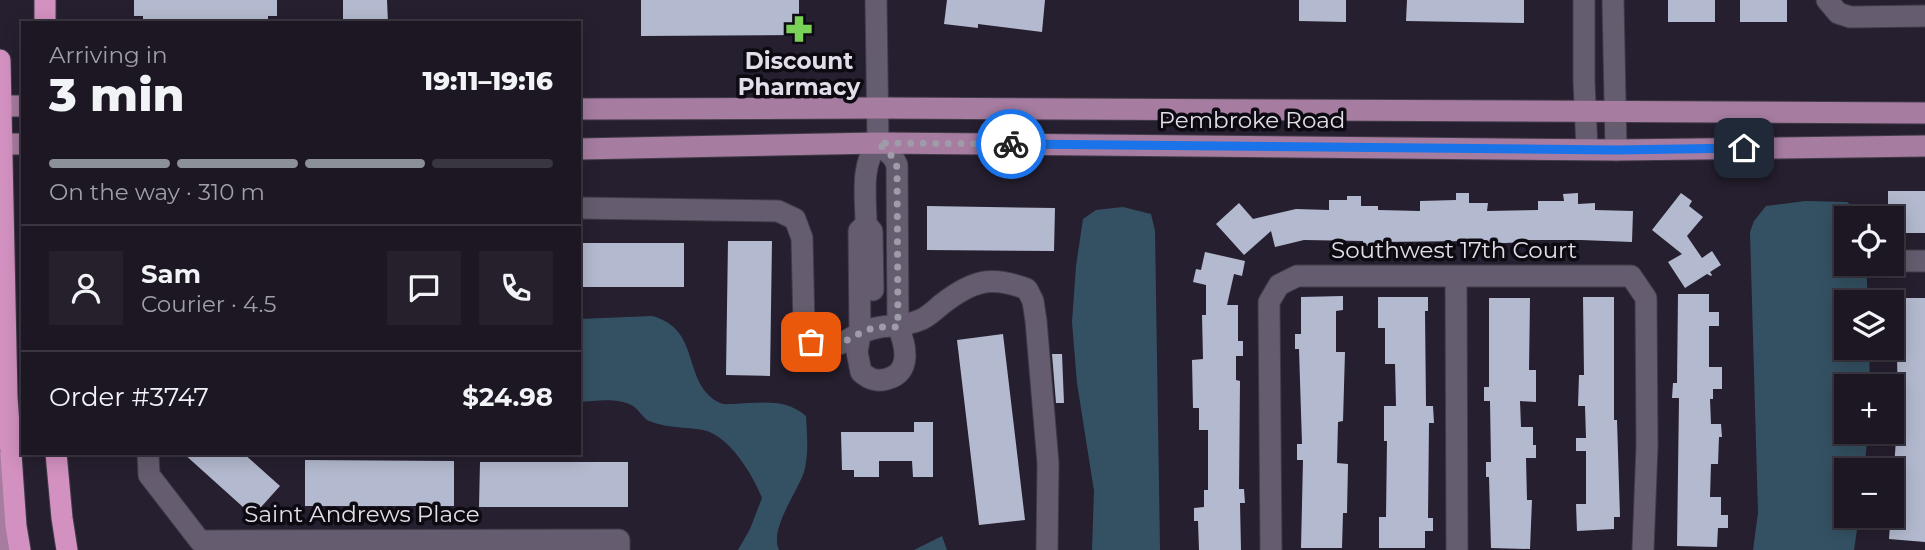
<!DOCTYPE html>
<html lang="en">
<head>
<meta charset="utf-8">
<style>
	:root { --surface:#1c1723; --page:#25202b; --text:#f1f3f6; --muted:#a09fa6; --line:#3a3641; --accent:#8c9099 }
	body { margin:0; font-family:Montserrat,sans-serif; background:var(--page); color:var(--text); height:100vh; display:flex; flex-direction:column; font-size:26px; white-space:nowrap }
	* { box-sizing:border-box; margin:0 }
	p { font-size:23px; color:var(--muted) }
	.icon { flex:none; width:38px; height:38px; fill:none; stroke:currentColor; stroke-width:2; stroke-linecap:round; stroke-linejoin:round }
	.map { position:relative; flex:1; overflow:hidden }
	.side { position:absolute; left:21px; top:21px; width:560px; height:434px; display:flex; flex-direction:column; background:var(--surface); border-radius:0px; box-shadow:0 4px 18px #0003,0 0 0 2px var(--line) }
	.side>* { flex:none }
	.controls { position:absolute; left:1834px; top:206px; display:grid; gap:14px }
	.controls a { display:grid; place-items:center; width:70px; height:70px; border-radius:0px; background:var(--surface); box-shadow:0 4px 18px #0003,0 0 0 2px var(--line); font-size:35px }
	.pin { position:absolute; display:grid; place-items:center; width:60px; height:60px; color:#fff; margin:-30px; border-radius:14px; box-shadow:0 4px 10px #0006 }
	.courier { position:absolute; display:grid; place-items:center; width:70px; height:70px; margin:-35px; border:5px solid #1a73e8; border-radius:50%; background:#fff; color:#222; box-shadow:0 2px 9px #0007 }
	.head em { font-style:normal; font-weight:800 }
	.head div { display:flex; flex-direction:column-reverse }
	.head { display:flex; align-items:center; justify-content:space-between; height:119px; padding:0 28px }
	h1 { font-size:46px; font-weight:800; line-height:52px }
	.bar { display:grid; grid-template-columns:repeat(4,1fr); gap:10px 7px; align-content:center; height:84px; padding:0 28px }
	.bar i { height:9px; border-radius:5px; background:var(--line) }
	.bar .current { background:var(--accent) }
	.bar p { grid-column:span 4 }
	.line { display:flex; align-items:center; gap:18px; padding:0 28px; border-top:2px solid var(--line) }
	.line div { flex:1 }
	.round { display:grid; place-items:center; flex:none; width:74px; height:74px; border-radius:0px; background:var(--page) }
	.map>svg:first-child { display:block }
	.water { fill:#345163 }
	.building { fill:#b3bacf }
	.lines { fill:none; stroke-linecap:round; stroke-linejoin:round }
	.minor-casing { stroke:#423c49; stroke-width:23 }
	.major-casing { stroke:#423c49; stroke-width:23 }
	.highway-casing { stroke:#423c49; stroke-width:23 }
	.minor { stroke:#655d6f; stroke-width:21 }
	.major { stroke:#a67ca0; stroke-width:21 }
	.highway { stroke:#d291c0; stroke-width:21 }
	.done { stroke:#a09ba8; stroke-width:7; stroke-dasharray:0 12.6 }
	.route { stroke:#1a73e8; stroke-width:9 }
	.labels { text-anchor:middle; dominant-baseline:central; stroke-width:7; stroke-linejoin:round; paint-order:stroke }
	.poi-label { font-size:23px; font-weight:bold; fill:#e2dee9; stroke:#0d0a11 }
	.street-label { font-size:23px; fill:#e2dee9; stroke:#0d0a11 }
</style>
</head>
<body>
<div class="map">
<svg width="1925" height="550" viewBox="0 0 1925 550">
	<rect width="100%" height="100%" fill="#261f2f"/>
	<path class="water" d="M1805,201L1847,202L1862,213L1863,219H1846V264H1866L1868,303H1846V348H1869L1870,387H1846V432H1868L1864,471H1846V516H1859L1854,550H1753L1758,513L1750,232L1754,221L1766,206Z
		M1123,207L1151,214L1155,231L1160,550H1092L1094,491L1077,383L1072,322L1076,266L1083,219L1096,210Z
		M652,316C702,329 681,381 718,402C723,405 728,404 733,404C760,403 785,398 806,416C807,435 809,453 804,472C797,493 769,529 779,550H738L750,529L762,498C753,475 729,435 703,430C686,427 666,428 649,421C643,418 639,410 633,406C618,397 596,401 579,402V319Z
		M942,536L947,550H914Z"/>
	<path class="building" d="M134,0H277V16H268V23H143V16H134Z
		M343,0H387L388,23H343Z
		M641,0H799V35L641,36Z
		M947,0H1045L1042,32L978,24V28L944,24Z
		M1299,0H1346V22L1299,21Z
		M1407,0H1524V23L1406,21Z
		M1668,0H1715V22H1668Z
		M1740,0H1787V22H1740Z
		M1888,191H1925V233H1892V219H1888Z
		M1456,193H1469V203H1488L1487,211L1538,210V201H1564L1563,194L1578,193V204L1595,203V210L1633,211L1632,242L1581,240H1524V242L1487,244L1472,243V241L1378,242V246H1363V241L1304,240L1275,247L1271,231L1244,255L1216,224L1239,203L1253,219L1296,209L1329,210V200H1347V196H1361V206H1378V210L1420,211V201L1456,200Z
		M1681,193L1692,201L1689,206L1703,217L1687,236L1702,258L1712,251L1721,265L1710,272L1712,275L1711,276L1707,274L1685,288L1668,262L1682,254L1652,230Z
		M927,206L1055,208L1054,251L927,250Z
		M728,241H772L770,376L726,375Z
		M579,243H684V287H579Z
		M1205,252L1245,261L1242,276L1234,274L1227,305H1238V341H1243V356H1236V380L1240,381L1239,489H1244L1245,503H1240L1241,550H1199L1198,521H1194V508L1204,507V490H1208V430H1199V408H1193L1192,360L1203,359L1202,315H1206V285L1193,282L1196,269L1201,270Z
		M1678,294H1709V312H1719V326H1709V367H1722V389H1713V399H1710L1711,424H1721L1722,437H1719L1718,464H1711L1710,497H1721V515H1728V528H1718L1717,547L1677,546L1679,398H1672L1673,383H1677Z
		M1343,296V310L1336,311V352H1345L1343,421L1338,422L1337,463L1348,464L1347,513H1343L1342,548H1301L1303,460H1297V444H1302L1299,349H1295V334H1301V297Z
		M1378,297H1428V311H1425L1426,406H1433L1434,423H1429L1428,518H1433V531H1425V548H1379V517H1386L1387,441H1384V406H1396L1395,364H1385V328H1378Z
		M1583,297H1614V420H1617L1620,517H1614V529L1577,531L1576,504H1586V451H1576V438H1586L1585,406H1578L1579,375H1584Z
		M1489,298H1530L1529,370H1536V402L1520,401L1521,427H1533V445H1536V458H1526L1527,500H1532L1530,549L1491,548L1489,477H1486V462H1491L1490,401H1484V387H1489Z
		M1896,298H1925V542L1889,539L1898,411Z
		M1003,334L1025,520L979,525L957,340Z
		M1052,354H1062L1064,403H1056Z
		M914,422H933V477H913L912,461H879V477H854V470H842L841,432H914Z
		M183,453H243L280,486L253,516Z
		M305,460L454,461V506H305Z
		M480,462H628V507H479Z"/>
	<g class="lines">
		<defs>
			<path id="minor" d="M1584,0V82L1587,149
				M1613,0L1616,150
				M1827,0L1838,13L1850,17L1925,16
				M579,208L778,211L795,219L802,238L804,327L811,342C842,354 846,335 872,329C888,324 904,327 920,320C928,317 935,310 942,304C972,281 990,275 1027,289L1033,301L1036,321L1048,463L1047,550
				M866,224L859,231L860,335L857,352L861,372C869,379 876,382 887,379C912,373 906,345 898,327L897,165L893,157L878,143
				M1900,261H1925
				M1456,276L1457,550
				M873,290L872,231L866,224C866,198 860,165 878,143L876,0
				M148,453L149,475L200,541L619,540V550
				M1271,550L1269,302L1279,285L1297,276H1631L1646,298L1647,446L1643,550"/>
			<path id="major" d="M0,106H23
				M579,109L877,108L1925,113
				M0,144H23
				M579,149L878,143L1616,150L1925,146
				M1,550L4,462"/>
			<path id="highway" d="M45,0V23
				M0,60L7,397L16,526L20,550
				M56,453L62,518L67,550"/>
		</defs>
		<use href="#minor" class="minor-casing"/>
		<use href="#major" class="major-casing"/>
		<use href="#highway" class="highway-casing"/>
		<use href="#minor" class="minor"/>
		<use href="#major" class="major"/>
		<use href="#highway" class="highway"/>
	</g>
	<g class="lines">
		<path class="done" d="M811,342C838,352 846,338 870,329C878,326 889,327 898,327L897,167L893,157L878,143L1011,144"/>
		<path class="route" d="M1011,144L1616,150L1744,148"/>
	</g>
	<defs>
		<symbol id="pharmacy-bare" viewBox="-9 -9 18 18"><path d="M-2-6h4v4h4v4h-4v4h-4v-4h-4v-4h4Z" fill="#79d157" stroke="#0d0a11" stroke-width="2.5" paint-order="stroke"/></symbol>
	</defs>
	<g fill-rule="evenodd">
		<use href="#pharmacy-bare" x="780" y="10" width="38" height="38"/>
	</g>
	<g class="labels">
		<g class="poi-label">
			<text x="799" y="61">Discount<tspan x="799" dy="26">Pharmacy</tspan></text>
		</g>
		<g class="street-label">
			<text x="1252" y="120">Pembroke Road</text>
			<text x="1454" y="250">Southwest 17th Court</text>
			<text x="362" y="514">Saint Andrews Place</text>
		</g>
	</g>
</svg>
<div class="controls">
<a><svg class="icon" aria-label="locate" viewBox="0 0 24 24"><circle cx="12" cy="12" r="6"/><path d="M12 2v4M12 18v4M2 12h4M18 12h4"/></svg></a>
<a><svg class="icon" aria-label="layers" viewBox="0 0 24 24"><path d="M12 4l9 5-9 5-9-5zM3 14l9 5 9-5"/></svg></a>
<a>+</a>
<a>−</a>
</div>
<div class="pin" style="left:811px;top:342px;background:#ea580c"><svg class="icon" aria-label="bag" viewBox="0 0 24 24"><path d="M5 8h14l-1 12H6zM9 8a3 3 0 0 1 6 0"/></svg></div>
<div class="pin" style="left:1744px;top:148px;background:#1f2937"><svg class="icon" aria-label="home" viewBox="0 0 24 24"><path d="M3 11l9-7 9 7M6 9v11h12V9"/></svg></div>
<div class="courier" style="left:1011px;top:144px"><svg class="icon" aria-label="bike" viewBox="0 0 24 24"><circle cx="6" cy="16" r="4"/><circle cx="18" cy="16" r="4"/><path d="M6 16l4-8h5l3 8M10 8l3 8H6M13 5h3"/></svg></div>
<section class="side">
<div class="head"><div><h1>3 min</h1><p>Arriving in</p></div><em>19:11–19:16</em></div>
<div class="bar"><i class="current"></i><i class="current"></i><i class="current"></i><i></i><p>On the way · 310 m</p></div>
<div class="line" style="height:126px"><a class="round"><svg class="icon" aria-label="person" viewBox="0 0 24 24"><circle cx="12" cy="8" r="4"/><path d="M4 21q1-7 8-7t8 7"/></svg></a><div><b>Sam</b><p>Courier · 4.5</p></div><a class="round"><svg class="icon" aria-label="chat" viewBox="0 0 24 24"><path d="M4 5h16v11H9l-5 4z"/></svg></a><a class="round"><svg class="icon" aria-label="phone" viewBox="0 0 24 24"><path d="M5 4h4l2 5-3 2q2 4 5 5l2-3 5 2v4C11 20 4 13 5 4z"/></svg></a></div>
<div class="line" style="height:91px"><div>Order #3747</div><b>$24.98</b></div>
</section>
</div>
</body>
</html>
